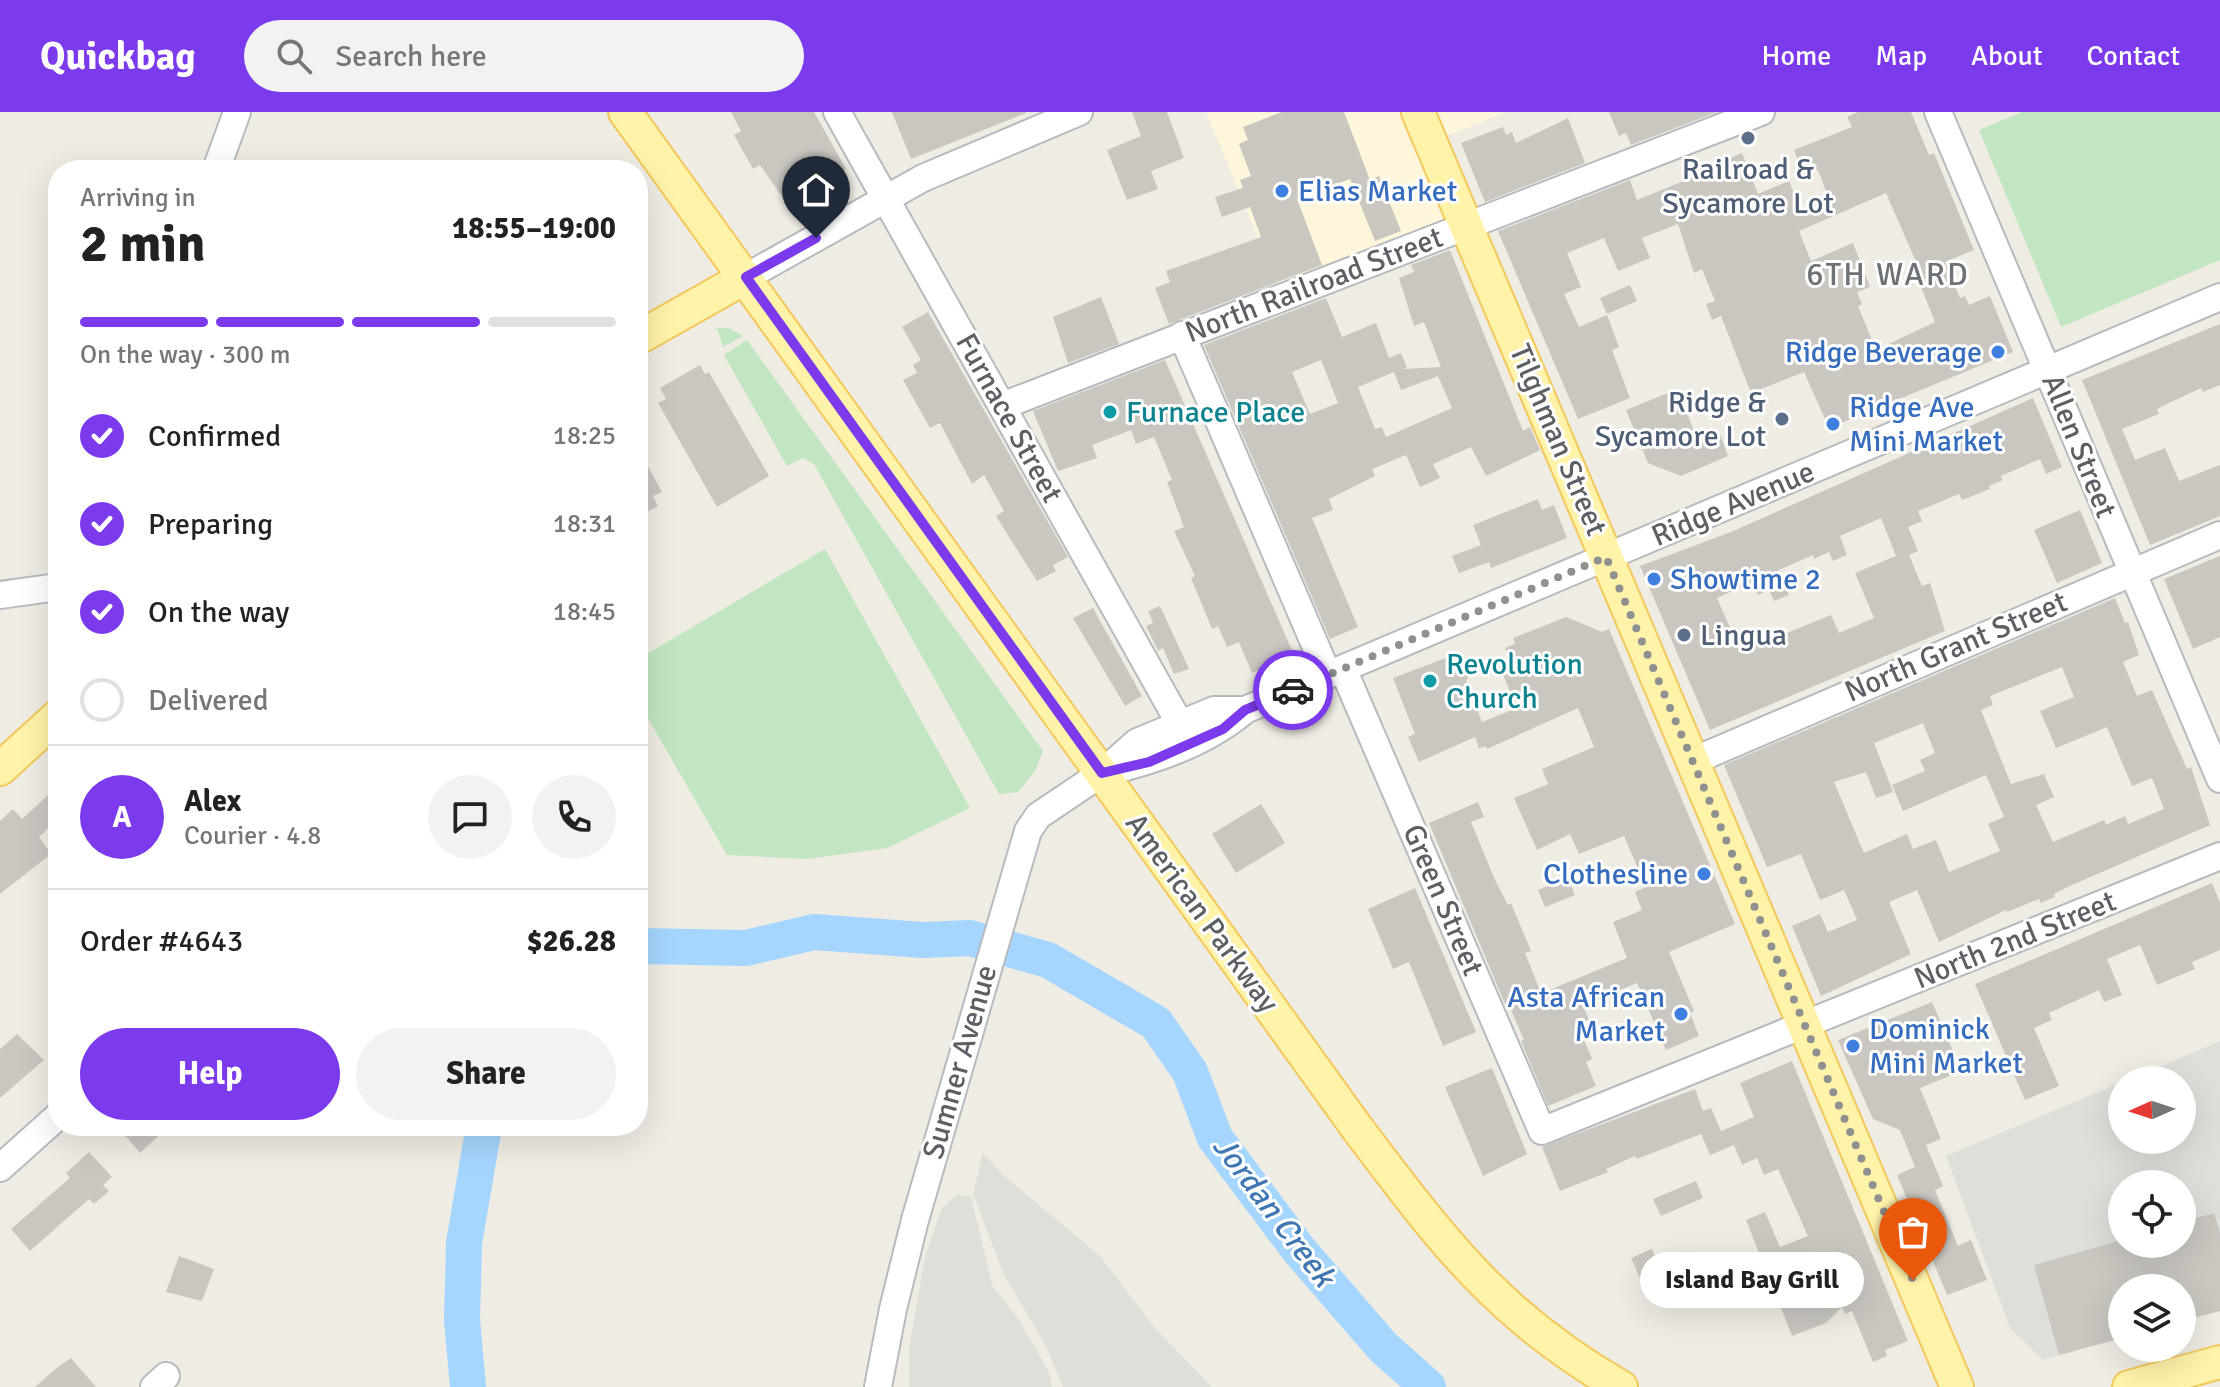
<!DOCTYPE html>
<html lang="en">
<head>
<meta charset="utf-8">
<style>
	:root { --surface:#fff; --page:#f2f2f2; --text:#222; --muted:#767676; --line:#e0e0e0; --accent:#7c3aed }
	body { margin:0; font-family:Signika,sans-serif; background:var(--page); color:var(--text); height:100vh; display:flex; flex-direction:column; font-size:30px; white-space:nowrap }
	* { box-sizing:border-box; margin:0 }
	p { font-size:26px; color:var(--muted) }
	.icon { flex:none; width:44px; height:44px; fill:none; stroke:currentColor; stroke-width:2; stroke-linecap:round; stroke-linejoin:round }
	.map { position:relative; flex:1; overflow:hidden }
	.details { position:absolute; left:48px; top:48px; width:600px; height:976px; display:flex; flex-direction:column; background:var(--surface); border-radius:32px; box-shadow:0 8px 32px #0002 }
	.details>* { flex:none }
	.needle { width:52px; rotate:267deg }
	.tools { position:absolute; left:2108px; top:954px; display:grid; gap:16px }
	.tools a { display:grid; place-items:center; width:88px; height:88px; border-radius:50%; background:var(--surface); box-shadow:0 8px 32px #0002; font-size:40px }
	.pin { position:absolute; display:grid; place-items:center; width:68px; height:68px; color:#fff; margin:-82px -34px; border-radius:50% 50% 50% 0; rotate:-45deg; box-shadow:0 0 8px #0007 }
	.pin .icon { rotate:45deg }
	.courier { position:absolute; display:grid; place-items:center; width:80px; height:80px; margin:-40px; border:6px solid #7c3aed; border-radius:50%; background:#fff; color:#222; box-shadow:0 2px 10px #0007 }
	.bubble { position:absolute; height:56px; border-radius:28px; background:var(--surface); box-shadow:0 8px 32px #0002; font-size:26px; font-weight:800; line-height:56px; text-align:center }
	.summary em { font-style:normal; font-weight:800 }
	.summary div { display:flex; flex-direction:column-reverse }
	.summary { display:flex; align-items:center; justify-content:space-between; height:136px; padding:0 32px }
	h1 { font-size:52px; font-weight:800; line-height:60px }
	.bar { display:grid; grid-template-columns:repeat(4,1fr); gap:12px 8px; align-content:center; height:96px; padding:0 32px }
	.bar i { height:10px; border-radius:6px; background:var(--line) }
	.bar .selected { background:var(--accent) }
	.bar p { grid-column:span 4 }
	.line { display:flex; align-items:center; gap:20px; padding:0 32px; border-top:2px solid var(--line) }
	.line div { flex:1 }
	.round { display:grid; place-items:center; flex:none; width:84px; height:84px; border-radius:42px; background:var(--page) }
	ol { padding:0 32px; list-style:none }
	li { display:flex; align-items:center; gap:24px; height:88px }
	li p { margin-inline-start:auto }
	li .icon { padding:8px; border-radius:50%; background:var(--accent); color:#fff; stroke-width:4 }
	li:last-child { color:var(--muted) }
	li i { width:44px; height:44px; border:4px solid var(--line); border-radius:50% }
	.primary-button { display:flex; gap:16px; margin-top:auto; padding:16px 32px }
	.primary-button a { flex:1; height:92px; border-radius:48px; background:var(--accent); color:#fff; font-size:32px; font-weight:800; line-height:92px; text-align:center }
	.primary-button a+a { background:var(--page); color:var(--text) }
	header { display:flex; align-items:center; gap:48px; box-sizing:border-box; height:112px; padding:0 40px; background:var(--accent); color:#fff }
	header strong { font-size:38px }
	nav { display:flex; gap:44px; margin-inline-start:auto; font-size:28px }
	.search { width:560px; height:72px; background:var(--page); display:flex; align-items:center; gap:20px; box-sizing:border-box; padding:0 28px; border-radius:44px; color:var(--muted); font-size:30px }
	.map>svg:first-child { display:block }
	.commercial { fill:#fef6da }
	.industrial { fill:#e0ded9; fill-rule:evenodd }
	.green { fill:#c1e6c1 }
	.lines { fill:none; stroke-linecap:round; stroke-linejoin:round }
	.river { stroke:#a4d6ff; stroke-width:36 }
	.building { fill:#cac7c1; fill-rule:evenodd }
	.minor-casing { stroke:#b7babe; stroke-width:30 }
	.major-casing { stroke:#f2c95a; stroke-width:36 }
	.minor { stroke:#fff; stroke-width:26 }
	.major { stroke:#fff2a9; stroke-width:32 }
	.done { stroke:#8f9191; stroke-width:8; stroke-dasharray:0 14.4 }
	.route { stroke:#7c3aed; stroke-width:10 }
	.service-dot { fill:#5c6f8a; stroke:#fff; stroke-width:3 }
	.shop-dot { fill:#3f7fe0; stroke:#fff; stroke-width:3 }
	.culture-dot { fill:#0f9aa8; stroke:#fff; stroke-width:3 }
	.labels { text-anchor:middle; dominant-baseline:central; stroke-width:6; stroke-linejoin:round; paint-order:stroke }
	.service-label { font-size:30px; fill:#4e5e75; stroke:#fff }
	.shop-label { font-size:30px; fill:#366cbe; stroke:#fff; text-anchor:start }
	.street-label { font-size:30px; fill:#5c6065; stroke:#fff }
	.culture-label { font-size:30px; fill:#0d838f; stroke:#fff; text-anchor:start }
	.neighbourhood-label { font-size:32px; letter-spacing:2px; fill:#6d7277; stroke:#fff }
	.water-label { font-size:32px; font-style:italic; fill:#4077b2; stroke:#fff }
</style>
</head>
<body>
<header>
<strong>Quickbag</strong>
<div class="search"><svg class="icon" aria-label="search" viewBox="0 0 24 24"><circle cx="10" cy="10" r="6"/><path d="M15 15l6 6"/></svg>Search here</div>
<nav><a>Home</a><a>Map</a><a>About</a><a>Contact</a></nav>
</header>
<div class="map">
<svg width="2220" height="1275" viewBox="0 0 2220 1275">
	<rect width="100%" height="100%" fill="#efece4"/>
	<path class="commercial" d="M1206,0H1400L1446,108L1280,179Z
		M1434,0H1507L1447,24Z"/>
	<path class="industrial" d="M2220,929V1197L2182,1176H2122V1226L2043,1248L2010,1216L1946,1044L2122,970V1028H2182V968H2128ZM2122,1072H2182V1132H2122Z
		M983,1041L1002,1062L1100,1144L1154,1215L1212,1275H1063L1045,1232L1004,1163L973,1082Z
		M957,1083L971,1085L993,1175L1019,1208L1048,1258L1052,1275H909V1236L925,1145L942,1096Z"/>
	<path class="green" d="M2022,0H2220V148L2061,215L1979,18Z
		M714,216H729L743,224L723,235L718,218Z
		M747,228L1043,639L1035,659L1018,680L999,682L814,352L803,346L787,354L724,243Z
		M825,437L970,696L887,736L807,747L727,743L638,589V547Z"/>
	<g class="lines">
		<path class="river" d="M638,834L746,836L814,820L923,828L970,826L1048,848L1156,911L1190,960L1215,1026L1299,1138L1383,1235L1428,1275
			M468,1275L462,1208L464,1131L484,1014"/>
	</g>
	<path class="building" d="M731,0H814L846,57L786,90L760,53L753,57L734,23L741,19Z
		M892,0H1026V1L911,47Z
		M1132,0H1167L1184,46L1151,59L1158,77L1127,88L1107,38L1141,24Z
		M1282,0H1344L1370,68L1379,64L1401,119L1375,129L1350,67L1297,87L1322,153L1169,212L1155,176L1170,170L1166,159L1261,125L1250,95L1222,105L1215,85L1243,76L1240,68L1251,64L1239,32L1248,28L1243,15Z
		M1609,0H1717L1631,33L1626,21L1619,24Z
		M1858,0H1911L1929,43L1934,41L1974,138L1945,150L1960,186L1965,184L1969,193L1990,184L2013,240L1829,316L1804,260L1751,281L1721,204L1712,208L1706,192L1715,189L1702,157L1694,161L1678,112L1642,126L1650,146L1618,159L1604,126L1567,141L1581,175L1564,182L1579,215L1607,203L1619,235L1612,238L1630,286L1578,307L1498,119L1630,68L1637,88L1718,55L1717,52L1742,41L1758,82L1789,69L1801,99L1829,87L1818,58L1804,64L1794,38L1852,15L1847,5ZM1886,81L1924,168L1919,170L1935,210L1876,238L1858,194L1862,192L1857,180L1870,175L1853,131L1811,149L1799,119Z
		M1568,6L1585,51L1485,90L1461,31L1503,15L1506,23L1512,20L1516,31Z
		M1450,138L1523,319L1530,315L1540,338L1486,364L1471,335L1433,352L1440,366L1420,375L1406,343L1372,357L1375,364L1329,387L1333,398L1312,406L1358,515L1330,527L1204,233L1326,186L1342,225L1376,211L1389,246L1401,241L1407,255L1403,257L1441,255L1424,210L1414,214L1399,166L1414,160L1411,153ZM1321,248L1338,291L1310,302L1292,260ZM1394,260L1401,278L1438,264L1452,296L1386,325L1382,315L1375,317L1358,275Z
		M1630,173L1637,189L1607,202L1600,186Z
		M1101,185L1119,232L1068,251L1053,205Z
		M928,200L1068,445L1053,453L1056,459L1037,469L996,404L1004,399L984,363L972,372L940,311L930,316L903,268L917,261L913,253L921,248L902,215Z
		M2220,212V273L2203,280L2201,276L2171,290L2157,297L2159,302L2122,317L2135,348L2165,336L2179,369L2220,353V404L2150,433L2082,268Z
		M1165,248L1294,543L1252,561L1239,530L1227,535L1218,514L1212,517L1191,466L1195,464L1174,419L1184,415L1167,370L1172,368L1154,325L1136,332L1131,318L1092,333L1097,346L1058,359L1033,299Z
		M700,253L705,262L709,260L769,364L717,395L658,291L666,287L660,276Z
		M1678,277L1695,322L1702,319L1705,327L1720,322L1728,344L1681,364L1648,351L1626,298Z
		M2033,286L2062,355L2046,362L2040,347L2001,364L2003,368L1989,374L1990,377L1962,388L1959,382L1918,399L1922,409L1908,415L1918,439L1909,443L1922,474L1930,471L1945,519L1710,618L1640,454L1731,420ZM1881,406L1896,444L1855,461L1874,506L1839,521L1831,503L1774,526L1770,516L1736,529L1717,486L1752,470L1758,483L1769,478L1774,489L1789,483L1779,458L1813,443L1814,447L1829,440L1833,449L1847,443L1840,424Z
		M638,336L662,380L653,384L658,394L638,405Z
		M1538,387L1542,398L1554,393L1567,426L1491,456L1489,450L1459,461L1452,444L1481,433L1473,413Z
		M2080,398L2102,451L2057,471L2034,418Z
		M2220,444V525L2193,537L2164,467Z
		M2115,486L2125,511L2128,510L2139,543L2123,550L2137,584L2152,578L2187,657L2191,655L2210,713L2072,773L2054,782L2055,785L2041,791L2039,787L2007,800L2006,798L1939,830L1917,778L1889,790L1911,842L1821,884L1792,814L1820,802L1828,820L1857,808L1844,778L1820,788L1801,742L1767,755L1724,653ZM2062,555L2074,585L2040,599L2056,636L2107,615L2132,674L2152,666L2164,697L2128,712L2125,704L2106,713L2104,708L2053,730L2036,693L2054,685L2044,662L2011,672L1981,598L1993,593L1990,584ZM1923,611L1935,641L1920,648L1925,659L1892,673L1903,699L1986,663L2004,705L1988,712L2000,739L1949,760L1936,728L1913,737L1907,722L1864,741L1834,670L1866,660L1876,686L1893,680L1874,631Z
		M1160,494L1189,557L1174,562L1163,536L1158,539L1146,514L1153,511L1148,499Z
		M1093,496L1142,584L1125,594L1073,506Z
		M1566,505L1602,520L1609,517L1735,812L1669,840L1694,899L1690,901L1699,924L1666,938L1637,871L1583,893L1589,908L1578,913L1592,947L1586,950L1596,974L1548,994L1521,929L1524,928L1508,891L1505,892L1429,711L1478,690L1484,705L1471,710L1495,768L1508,793L1511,791L1531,839L1525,841L1539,876L1545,874L1547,879L1627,846L1613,810L1642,798L1635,780L1646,775L1624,724L1579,742L1570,722L1537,738L1514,686L1548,672L1542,657L1594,635L1578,596L1487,637L1486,634L1479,636L1475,625L1419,650L1408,625L1415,622L1393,566L1451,544L1465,547L1473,557L1466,569L1482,610L1517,596L1501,558L1513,553L1505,536L1515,532L1513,526Z
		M58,674V707L39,725L51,742L0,782V709L13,697L22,707Z
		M1261,692L1285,731L1236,761L1212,722Z
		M1568,766L1575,783L1545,795L1538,778Z
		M2212,771L2220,791V838L2192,850L2195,857L2157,873L2140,833L2107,847L2122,883L2104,890L2099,878L2049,901L2052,908L2034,916L2059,974L2025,988L1975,872Z
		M1415,776L1476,920L1443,934L1409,850L1393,857L1368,797Z
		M1932,890L1954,941L1944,945L1952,963L1920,976L1941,1027L1926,1033L1943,1074L1935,1078L1958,1134L1971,1128L1987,1168L1947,1183L1897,1063L1915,1055L1900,1018L1873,1007L1838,928Z
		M17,922L44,948L0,986V937Z
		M1792,949L1908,1229L1885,1238L1887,1244L1873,1250L1852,1199L1845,1202L1842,1195L1826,1211L1792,1224L1746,1108L1765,1100L1780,1135L1808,1124L1778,1057L1764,1063L1757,1046L1742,1053L1734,1033L1710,1043L1701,1022L1637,1047L1635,1044L1606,1057L1608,1060L1560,1079L1542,1035L1695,977L1703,999L1711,996L1721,1019L1754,1005L1740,971Z
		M1492,956L1527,1042L1483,1064L1445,975Z
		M117,1014H169L140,1041Z
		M89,1040L112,1065L103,1073L109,1079L94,1092L89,1087L30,1139L11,1117L70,1066L66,1061Z
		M1696,1069L1703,1086L1661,1104L1653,1087Z
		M2214,1101L2220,1121V1199L2182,1209V1176H2122V1226L2059,1243L2034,1153L2122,1128V1132H2182V1110Z
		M1652,1137L1660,1158L1640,1166L1631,1146Z
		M179,1144L214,1157L202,1189L166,1180Z
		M71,1246L96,1275H35L59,1254Z"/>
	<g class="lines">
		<defs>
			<path id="minor" d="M837,0L1180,612
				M1938,0L2220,667
				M216,58L237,0
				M746,165L923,66L1079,0
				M1182,223L1328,563
				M1002,294L1761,0
				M0,483L58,475
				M1343,557L1542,1019L2220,744
				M1693,649L2220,423
				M1102,661C1153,649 1205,632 1245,598L2220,185
				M0,1056L58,1004
				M154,1275L166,1264
				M878,1275L893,1197L915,1108L1028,719L1038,704L1102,661L1137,630L1214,598H1245"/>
			<path id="major" d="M625,0L1357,1016C1441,1127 1497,1204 1621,1275
				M1418,0L1957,1275
				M638,226L746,165
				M0,657L58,604
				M2129,1275L2220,1250"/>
		</defs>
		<use href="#minor" class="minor-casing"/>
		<use href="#major" class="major-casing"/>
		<use href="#minor" class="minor"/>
		<use href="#major" class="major"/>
	</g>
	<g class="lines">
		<path class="done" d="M1293,578L1606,445L1913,1168"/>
		<path class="route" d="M816,126L746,165L1102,661L1149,650L1223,617L1245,598L1293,578"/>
	</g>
	<g class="service-dot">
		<circle cx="1748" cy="26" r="8"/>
		<circle cx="1782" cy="307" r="8"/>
		<circle cx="1684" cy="523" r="8"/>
	</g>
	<g class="shop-dot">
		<circle cx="1282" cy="79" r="8"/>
		<circle cx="1998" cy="240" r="8"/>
		<circle cx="1833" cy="312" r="8"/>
		<circle cx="1654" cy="467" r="8"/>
		<circle cx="1704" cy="762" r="8"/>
		<circle cx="1681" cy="902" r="8"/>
		<circle cx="1853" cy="934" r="8"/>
	</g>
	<g class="culture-dot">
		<circle cx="1110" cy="300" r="8"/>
		<circle cx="1430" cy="569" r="8"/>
	</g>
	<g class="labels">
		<g class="service-label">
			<text x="1748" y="57">Railroad &amp;<tspan x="1748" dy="34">Sycamore Lot</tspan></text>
			<text x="1766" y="290" text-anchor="end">Ridge &amp;<tspan x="1766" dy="34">Sycamore Lot</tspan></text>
			<text x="1700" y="523" text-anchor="start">Lingua</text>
		</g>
		<g class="shop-label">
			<text x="1298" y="79">Elias Market</text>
			<text x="1982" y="240" text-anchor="end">Ridge Beverage</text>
			<text x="1849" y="295">Ridge Ave<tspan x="1849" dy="34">Mini Market</tspan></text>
			<text x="1670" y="467">Showtime 2</text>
			<text x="1688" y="762" text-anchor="end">Clothesline</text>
			<text x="1665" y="885" text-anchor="end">Asta African<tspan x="1665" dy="34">Market</tspan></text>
			<text x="1869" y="917">Dominick<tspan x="1869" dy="34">Mini Market</tspan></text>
		</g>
		<g class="street-label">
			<text transform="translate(1314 173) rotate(-21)">North Railroad Street</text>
			<text transform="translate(1009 306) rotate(61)">Furnace Street</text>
			<text transform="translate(1558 328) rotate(67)">Tilghman Street</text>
			<text transform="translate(2079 334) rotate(68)">Allen Street</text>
			<text transform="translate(1733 392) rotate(-23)">Ridge Avenue</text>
			<text transform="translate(1956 535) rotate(-23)">North Grant Street</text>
			<text transform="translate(1443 788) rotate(67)">Green Street</text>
			<text transform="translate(1202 801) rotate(54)">American Parkway</text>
			<text transform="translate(2015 828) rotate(-22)">North 2nd Street</text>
			<text transform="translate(960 950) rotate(-74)">Sumner Avenue</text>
		</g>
		<g class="culture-label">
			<text x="1126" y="300">Furnace Place</text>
			<text x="1446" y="552">Revolution<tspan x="1446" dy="34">Church</tspan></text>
		</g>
		<g class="neighbourhood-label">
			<text x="1888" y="162">6TH WARD</text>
		</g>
		<g class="water-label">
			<text transform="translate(1274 1099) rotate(53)">Jordan Creek</text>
		</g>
	</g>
</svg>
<div class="tools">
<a><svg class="needle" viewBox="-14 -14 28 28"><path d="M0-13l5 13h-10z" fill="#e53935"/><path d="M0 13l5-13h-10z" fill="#767676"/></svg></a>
<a><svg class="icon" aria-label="locate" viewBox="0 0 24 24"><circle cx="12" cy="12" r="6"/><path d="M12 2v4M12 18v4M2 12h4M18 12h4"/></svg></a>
<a><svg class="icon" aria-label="layers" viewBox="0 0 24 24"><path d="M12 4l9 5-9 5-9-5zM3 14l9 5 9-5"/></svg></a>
</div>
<div class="pin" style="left:1913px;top:1168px;background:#ea580c"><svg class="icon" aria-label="bag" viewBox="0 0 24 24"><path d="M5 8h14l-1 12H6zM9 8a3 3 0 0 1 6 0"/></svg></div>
<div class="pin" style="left:816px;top:126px;background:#1f2937"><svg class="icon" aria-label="home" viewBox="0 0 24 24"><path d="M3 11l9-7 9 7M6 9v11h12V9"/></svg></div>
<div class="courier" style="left:1293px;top:578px"><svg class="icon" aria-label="car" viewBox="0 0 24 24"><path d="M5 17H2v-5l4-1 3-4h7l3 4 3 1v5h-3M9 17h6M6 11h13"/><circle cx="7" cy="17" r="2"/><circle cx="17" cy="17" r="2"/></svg></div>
<div class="bubble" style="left:1640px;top:1140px;width:224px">Island Bay Grill</div>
<section class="details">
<div class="summary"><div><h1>2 min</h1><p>Arriving in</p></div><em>18:55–19:00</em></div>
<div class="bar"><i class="selected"></i><i class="selected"></i><i class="selected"></i><i></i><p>On the way · 300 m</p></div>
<ol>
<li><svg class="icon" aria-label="check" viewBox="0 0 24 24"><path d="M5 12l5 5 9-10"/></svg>Confirmed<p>18:25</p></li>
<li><svg class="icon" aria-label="check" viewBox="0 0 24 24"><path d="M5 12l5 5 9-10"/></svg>Preparing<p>18:31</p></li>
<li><svg class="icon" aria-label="check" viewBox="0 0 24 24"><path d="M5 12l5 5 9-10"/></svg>On the way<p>18:45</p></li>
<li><i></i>Delivered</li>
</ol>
<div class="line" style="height:144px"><b class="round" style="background:var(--accent);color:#fff">A</b><div><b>Alex</b><p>Courier · 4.8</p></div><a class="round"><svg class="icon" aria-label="chat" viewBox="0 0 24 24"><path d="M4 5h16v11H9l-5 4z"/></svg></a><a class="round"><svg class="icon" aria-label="phone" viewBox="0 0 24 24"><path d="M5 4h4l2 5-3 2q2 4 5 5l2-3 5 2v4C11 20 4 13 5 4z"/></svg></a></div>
<div class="line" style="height:104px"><div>Order #4643</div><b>$26.28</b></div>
<div class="primary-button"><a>Help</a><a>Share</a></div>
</section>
</div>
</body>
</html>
